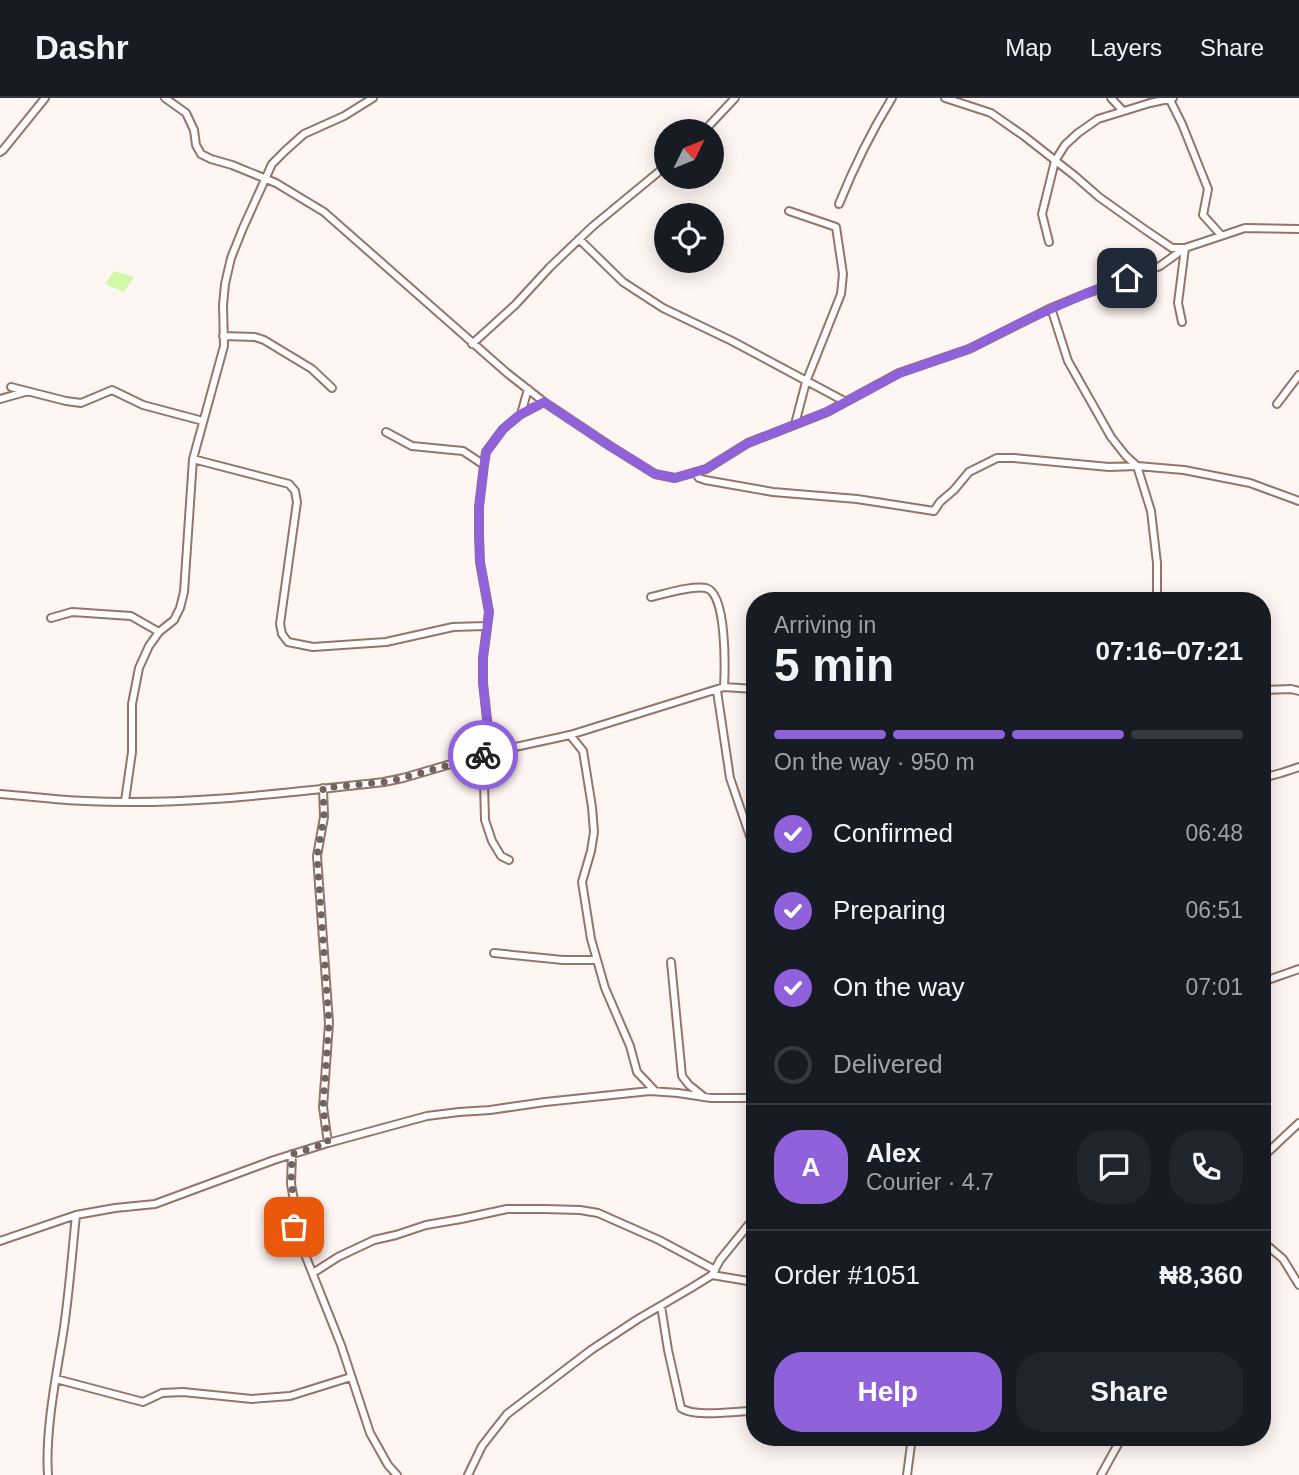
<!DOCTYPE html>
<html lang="en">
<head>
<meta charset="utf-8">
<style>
	:root { --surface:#171b24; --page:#20242c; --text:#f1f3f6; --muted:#9ea1a6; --line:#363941; --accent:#8f61db }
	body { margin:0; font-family:Arial,sans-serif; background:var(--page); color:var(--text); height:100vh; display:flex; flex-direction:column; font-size:26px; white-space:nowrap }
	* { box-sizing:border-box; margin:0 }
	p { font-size:23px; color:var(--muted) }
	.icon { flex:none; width:38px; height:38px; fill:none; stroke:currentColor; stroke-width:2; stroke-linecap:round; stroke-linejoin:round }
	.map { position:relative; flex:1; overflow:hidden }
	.panel { position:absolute; left:746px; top:494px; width:525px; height:854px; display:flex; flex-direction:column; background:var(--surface); border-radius:28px; box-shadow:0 4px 18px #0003 }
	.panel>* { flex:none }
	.needle { width:46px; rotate:47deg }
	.buttons { position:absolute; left:654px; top:21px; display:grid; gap:14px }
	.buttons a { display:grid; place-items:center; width:70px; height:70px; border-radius:50%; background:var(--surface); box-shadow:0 4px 18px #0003; font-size:35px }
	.pin { position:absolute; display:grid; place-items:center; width:60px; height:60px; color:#fff; margin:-30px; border-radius:14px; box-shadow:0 4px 10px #0006 }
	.courier { position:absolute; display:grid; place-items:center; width:70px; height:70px; margin:-35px; border:5px solid #8f61db; border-radius:50%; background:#fff; color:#222; box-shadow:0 2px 9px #0007 }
	.headline em { font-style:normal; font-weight:600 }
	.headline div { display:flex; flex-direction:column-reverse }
	.headline { display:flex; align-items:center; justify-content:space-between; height:119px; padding:0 28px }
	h1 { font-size:46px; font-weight:600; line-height:52px }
	.bar { display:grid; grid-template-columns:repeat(4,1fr); gap:10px 7px; align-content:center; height:84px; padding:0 28px }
	.bar i { height:9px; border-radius:5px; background:var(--line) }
	.bar .selected { background:var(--accent) }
	.bar p { grid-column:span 4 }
	.line { display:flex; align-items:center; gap:18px; padding:0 28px; border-top:2px solid var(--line) }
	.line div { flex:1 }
	.round { display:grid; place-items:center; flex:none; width:74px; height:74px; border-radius:28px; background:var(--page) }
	ol { padding:0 28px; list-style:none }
	li { display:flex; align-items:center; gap:21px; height:77px }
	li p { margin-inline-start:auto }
	li .icon { padding:7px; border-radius:50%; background:var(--accent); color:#fff; stroke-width:4 }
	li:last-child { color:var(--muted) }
	li i { width:38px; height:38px; border:4px solid var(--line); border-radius:50% }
	.action { display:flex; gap:14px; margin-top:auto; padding:14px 28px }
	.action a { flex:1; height:80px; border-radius:28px; background:var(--accent); color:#fff; font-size:28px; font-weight:600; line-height:80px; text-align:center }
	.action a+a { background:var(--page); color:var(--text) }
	header { display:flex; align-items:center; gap:42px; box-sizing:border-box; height:98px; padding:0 35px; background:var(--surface); border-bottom:2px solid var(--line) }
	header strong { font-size:33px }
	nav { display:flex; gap:38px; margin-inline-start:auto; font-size:24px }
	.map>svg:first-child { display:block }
	.green { fill:#d0f9a6 }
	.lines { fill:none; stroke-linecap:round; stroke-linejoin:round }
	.minor-casing { stroke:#967468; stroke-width:10 }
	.minor { stroke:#fff; stroke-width:6 }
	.done { stroke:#6f645f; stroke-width:7; stroke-dasharray:0 12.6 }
	.route { stroke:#8f61db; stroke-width:9 }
</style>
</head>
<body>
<header>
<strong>Dashr</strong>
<nav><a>Map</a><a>Layers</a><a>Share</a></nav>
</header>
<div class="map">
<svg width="1299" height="1377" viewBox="0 0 1299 1377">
	<rect width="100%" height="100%" fill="#fef6f3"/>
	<path class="green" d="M114,173L134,179L124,194L105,186Z"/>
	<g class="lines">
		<defs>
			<path id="minor" d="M165,0L186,15L194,32L196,47L201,56L211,61L232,67L276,85L324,114L507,275L544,304L610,348L655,376L675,380L706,371L748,345L827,314L899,275L969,251L1051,210L1085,196L1160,168L1185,150L1245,130L1299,131
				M945,0L991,15L1024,38L1075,78L1099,99L1144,131L1172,150H1185L1178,205L1182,224
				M1111,0L1123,13
				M1169,0L1182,26L1208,91L1203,117L1221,137
				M704,33L735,0
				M0,54L3,52L45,0
				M839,106C854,69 871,34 892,0
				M789,113L836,129L843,176L841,196L806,284L795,326
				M579,141L623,184L663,210L732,243L846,304
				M1049,144L1042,116L1055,63L1065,47L1078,35L1098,21L1150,5L1173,0
				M1051,210L1068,263L1111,339L1126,358L1137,368L1151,413L1157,465V502
				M223,238L255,239L264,242L312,271L332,290
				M472,246L515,207L550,169L593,128L667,67
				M11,289L66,303L81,305L112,292L143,307L203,323
				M0,301L25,294
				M1277,306L1299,277
				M521,316L528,291
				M386,334L412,348L463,353L484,367
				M193,361L289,386L295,393L297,404L280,526L282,536L288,544L313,549L386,544L453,529L486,528
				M695,374L699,380L705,382L773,394L857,401L934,413L940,404L954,392L969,374L997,360H1014L1109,369L1137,368L1184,372L1250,385L1299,403
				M651,499C665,496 692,487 706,490C727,495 725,571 724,589
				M51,520L72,514L131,518L159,534
				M1262,592L1291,591L1299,593
				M717,593L730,680L754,750
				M570,637L583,653L592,709L594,734L591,753L582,784L591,841L605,890L630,948L637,974L655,993
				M492,654L489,640L483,585V560L489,514L480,464L479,437V409L484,367L486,354L503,331L521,316L544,304
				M480,658L484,685L485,722L492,743L501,758L509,762
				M1262,680L1281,675L1299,669
				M323,690L324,719L317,758L329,925L323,1009L328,1045
				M0,696C28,698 57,702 85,703C185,708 286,695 384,684L403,680L492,654L570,637L724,589L754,591
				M125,703L132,654V606L139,570L149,548L159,534L174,522L180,510L184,494L193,361L224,248L223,207L225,186L231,160L243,130L272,66L286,52L304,36L344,18L373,0
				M494,855L563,862H596
				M671,864L682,978L689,987L704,999
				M1262,884L1299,871
				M292,1056L291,1086L294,1102V1129L341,1247L370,1335L388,1367L397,1377
				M1262,1063L1268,1054L1299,1025
				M0,1143L76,1117L115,1110L155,1106L274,1062L328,1045L427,1018L459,1014L490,1012L545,1004L650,993L678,995L711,1000H754
				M1262,1143L1283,1161L1299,1187
				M313,1175L338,1159L374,1142L396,1137L426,1127L461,1121L507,1111H544L580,1112L598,1115L659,1142L715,1172
				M712,1177L754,1184
				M661,1208L668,1252L681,1310C696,1320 735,1313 754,1313
				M56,1281L143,1304L162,1295L183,1294L252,1301L290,1298L351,1279
				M48,1377C45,1334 56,1279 63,1236C69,1197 72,1156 76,1117
				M468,1377L482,1348L507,1316L591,1252L638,1221L691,1190L712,1177L720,1162L754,1120
				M907,1377L912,1339
				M1101,1377L1122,1339"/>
		</defs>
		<use href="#minor" class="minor-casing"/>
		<use href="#minor" class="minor"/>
	</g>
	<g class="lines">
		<path class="done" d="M294,1129L295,1102L291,1086L292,1056L328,1045L323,1009L329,925L317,758L324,719L323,690L384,684L403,680L483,657"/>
		<path class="route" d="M483,657L492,654L489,640L483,585V560L489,514L480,464L479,437V409L484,367L486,354L503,331L521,316L544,304L610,348L655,376L675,380L706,371L748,345L827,314L900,275L969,251L1024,223L1085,196L1127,180"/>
	</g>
</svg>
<div class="buttons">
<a><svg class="needle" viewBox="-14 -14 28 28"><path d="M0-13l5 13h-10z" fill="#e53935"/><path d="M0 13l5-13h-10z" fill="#9ea1a6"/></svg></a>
<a><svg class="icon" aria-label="locate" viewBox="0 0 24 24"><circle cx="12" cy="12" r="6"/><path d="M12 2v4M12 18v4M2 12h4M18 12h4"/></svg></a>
</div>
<div class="pin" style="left:294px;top:1129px;background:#ea580c"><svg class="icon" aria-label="bag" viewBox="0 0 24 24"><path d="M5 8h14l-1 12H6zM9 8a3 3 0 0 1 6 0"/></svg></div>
<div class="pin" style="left:1127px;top:180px;background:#1f2937"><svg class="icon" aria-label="home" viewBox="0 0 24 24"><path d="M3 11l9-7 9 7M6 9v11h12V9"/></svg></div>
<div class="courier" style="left:483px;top:657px"><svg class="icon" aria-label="bike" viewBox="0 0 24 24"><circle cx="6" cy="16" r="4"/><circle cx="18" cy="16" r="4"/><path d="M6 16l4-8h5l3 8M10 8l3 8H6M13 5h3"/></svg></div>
<section class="panel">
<div class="headline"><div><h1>5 min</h1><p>Arriving in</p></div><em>07:16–07:21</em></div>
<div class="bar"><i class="selected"></i><i class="selected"></i><i class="selected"></i><i></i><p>On the way · 950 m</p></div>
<ol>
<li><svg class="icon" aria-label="check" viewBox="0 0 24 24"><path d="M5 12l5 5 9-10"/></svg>Confirmed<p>06:48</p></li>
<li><svg class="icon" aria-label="check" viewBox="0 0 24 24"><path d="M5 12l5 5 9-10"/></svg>Preparing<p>06:51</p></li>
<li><svg class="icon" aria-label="check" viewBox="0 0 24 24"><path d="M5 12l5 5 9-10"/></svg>On the way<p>07:01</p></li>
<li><i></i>Delivered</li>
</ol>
<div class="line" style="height:126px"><b class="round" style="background:var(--accent);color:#fff">A</b><div><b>Alex</b><p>Courier · 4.7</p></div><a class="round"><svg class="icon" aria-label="chat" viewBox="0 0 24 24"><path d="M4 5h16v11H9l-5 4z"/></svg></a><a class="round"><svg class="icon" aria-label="phone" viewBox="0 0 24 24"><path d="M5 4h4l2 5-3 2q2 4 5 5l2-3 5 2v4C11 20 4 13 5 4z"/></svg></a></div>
<div class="line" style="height:91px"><div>Order #1051</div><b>₦8,360</b></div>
<div class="action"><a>Help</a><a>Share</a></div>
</section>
</div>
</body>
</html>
